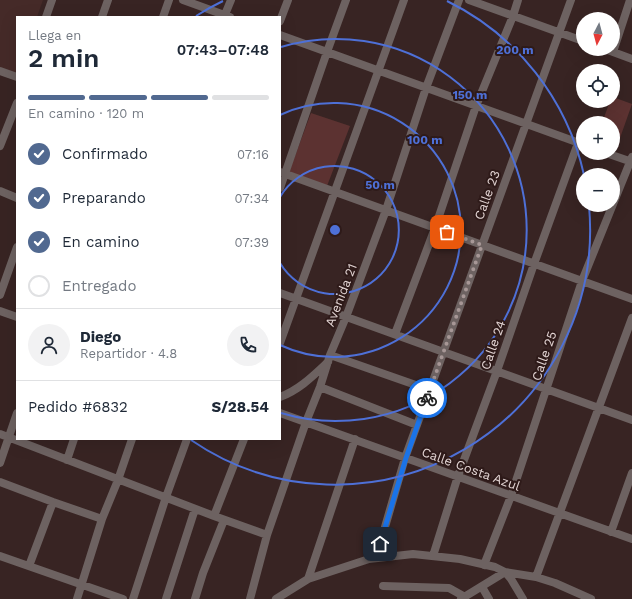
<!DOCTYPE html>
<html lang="es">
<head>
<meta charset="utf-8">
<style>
	:root { --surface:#fff; --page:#f2f2f3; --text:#1f2937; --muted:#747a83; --line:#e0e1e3; --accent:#516990 }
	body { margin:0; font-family:"Work Sans",sans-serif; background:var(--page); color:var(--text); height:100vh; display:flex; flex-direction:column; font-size:15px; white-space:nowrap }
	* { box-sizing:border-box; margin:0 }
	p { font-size:13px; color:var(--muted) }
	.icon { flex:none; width:22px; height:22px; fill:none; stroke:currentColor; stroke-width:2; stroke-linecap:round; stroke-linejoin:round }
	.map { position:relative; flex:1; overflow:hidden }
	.sheet { position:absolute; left:16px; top:16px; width:265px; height:424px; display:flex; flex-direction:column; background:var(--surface); border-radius:0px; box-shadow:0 4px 16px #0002 }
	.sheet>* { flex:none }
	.needle { width:26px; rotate:186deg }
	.fabs { position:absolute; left:576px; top:12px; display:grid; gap:8px }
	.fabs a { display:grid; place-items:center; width:44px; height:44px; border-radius:50%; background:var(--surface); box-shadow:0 4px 16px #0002; font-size:20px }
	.pin { position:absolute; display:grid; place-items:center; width:34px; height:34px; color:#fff; margin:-17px; border-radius:8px; box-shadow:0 2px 6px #0006 }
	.courier { position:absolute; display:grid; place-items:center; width:40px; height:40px; margin:-20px; border:3px solid #1a73e8; border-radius:50%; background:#fff; color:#222; box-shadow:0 1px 5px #0007 }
	.summary em { font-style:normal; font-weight:600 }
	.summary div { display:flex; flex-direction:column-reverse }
	.summary { display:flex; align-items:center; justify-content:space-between; height:68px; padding:0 12px }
	h1 { font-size:26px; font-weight:600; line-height:30px }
	.bar { display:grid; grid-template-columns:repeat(4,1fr); gap:6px 4px; align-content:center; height:48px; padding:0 12px }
	.bar i { height:5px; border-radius:3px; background:var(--line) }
	.bar .active { background:var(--accent) }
	.bar p { grid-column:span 4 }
	.line { display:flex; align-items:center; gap:10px; padding:0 12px; border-top:1px solid var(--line) }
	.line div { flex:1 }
	.round { display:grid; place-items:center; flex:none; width:42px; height:42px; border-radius:21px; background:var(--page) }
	ol { padding:0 12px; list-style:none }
	li { display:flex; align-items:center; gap:12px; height:44px }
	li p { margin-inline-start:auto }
	li .icon { padding:4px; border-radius:50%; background:var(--accent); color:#fff; stroke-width:4 }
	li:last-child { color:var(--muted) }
	li i { width:22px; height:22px; border:2px solid var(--line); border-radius:50% }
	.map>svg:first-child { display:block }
	.built { fill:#452a28 }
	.green { fill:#5c3231 }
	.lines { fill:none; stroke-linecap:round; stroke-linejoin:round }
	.minor { stroke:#6d6261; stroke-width:8 }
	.done { stroke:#a79796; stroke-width:4; stroke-dasharray:0 7.2 }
	.route { stroke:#1a73e8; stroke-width:5 }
	.ring { fill:none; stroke:#4e70d7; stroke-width:2 }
	.labels { text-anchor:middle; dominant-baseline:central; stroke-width:4; stroke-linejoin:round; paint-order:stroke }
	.street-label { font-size:13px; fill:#e3d5d4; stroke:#2e1a19 }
	.centre { fill:#4e70d7; stroke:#2e1a19; stroke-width:2 }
	.ring-label { font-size:12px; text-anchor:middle; font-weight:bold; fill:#4e70d7; stroke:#2e1a19; stroke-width:4; stroke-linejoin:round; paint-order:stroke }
</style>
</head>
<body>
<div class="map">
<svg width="632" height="599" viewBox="0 0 632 599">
	<rect width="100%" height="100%" fill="#382423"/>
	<path class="built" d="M0,0H43L37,17H17V70L16,74L0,68Z"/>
	<path class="green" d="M613,97L632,104L620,138L613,135V123H602L610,101H613Z
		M311,113L350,126L327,186L289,172Z"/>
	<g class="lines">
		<path class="minor" d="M183,0L230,17
			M469,0L583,41
			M46,17L52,0
			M102,17L108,0
			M163,17L169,0
			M224,17L231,0
			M280,21L288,0
			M280,35L582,144
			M605,49L632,59
			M613,52L630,0
			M0,71L17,77
			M0,146L17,103
			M606,153L632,162
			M280,172L632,299
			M280,188L327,52L346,0
			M0,191L17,198
			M280,293L632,420
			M0,295L17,247
			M0,311L17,317
			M395,334L435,228L476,106L513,16L518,0
			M280,343L404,0
			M330,355L430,390
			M320,387L417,425
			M280,397C299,390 313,376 328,362
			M280,413L632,539
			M0,434L214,516L267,535
			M67,460L74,439
			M0,463L17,413
			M0,482L53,502L102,519
			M214,516L244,439
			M611,532L632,473
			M0,556L123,599
			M433,556L458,476L497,371L534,264L578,143
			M376,558L405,458L571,0
			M484,565L511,496L582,281L632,157
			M29,566L53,502
			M536,577L632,318
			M308,579L355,439
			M383,586L449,588L465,597
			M482,587L489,599
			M77,599L102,519L118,480L132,439
			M133,599L166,497L187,439
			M166,599L195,509
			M195,599L203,573L224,520
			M250,599L267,535L306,422L320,387L330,355L346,317L386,210L426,88L459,0
			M276,599L308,579L369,559L413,554L460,559L495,567L505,572L511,579L523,599
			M461,599L505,572L536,577L555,583L591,599"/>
	</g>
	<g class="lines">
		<path class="done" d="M427,398L482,245L447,232"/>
		<path class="route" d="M380,544L406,458L427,398"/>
	</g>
	<g class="ring">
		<path d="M280 197A64 64 0 1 1 280 263"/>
		<path d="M280 115A127 127 0 1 1 280 345"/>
		<path d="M281 47A191 191 0 1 1 281 413"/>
		<path d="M196 16A255 255 0 0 1 223 1M447 1A255 255 0 0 1 584 175M589 206A255 255 0 0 1 191 440"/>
	</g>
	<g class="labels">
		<g class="street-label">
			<text transform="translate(487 195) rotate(-70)">Calle 23</text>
			<text transform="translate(341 295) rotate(-69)">Avenida 21</text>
			<text transform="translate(493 345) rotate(-71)">Calle 24</text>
			<text transform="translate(544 356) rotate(-71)">Calle 25</text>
			<text transform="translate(471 469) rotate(20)">Calle Costa Azul</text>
		</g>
	</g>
	<circle cx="335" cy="230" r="6" class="centre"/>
	<g class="ring-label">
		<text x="515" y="54">200 m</text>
		<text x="470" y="99">150 m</text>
		<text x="425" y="144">100 m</text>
		<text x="380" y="189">50 m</text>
	</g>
</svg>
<div class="fabs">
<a><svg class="needle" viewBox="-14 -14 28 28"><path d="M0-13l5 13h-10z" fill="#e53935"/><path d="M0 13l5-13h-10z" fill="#747a83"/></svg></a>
<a><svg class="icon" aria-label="locate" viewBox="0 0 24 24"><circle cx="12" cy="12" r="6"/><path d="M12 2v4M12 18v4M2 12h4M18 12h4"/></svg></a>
<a>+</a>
<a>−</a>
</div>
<div class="pin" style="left:447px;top:232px;background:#ea580c"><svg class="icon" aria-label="bag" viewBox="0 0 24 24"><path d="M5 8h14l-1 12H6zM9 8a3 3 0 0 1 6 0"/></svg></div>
<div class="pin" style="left:380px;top:544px;background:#1f2937"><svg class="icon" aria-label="home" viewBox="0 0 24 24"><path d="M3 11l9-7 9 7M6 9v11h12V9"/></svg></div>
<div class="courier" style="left:427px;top:398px"><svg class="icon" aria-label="bike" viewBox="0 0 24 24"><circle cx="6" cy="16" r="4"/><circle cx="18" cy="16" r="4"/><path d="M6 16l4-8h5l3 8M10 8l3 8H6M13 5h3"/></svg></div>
<section class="sheet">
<div class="summary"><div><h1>2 min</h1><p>Llega en</p></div><em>07:43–07:48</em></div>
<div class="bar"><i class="active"></i><i class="active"></i><i class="active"></i><i></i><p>En camino · 120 m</p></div>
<ol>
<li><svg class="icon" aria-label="check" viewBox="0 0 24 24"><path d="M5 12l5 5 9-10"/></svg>Confirmado<p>07:16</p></li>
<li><svg class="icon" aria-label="check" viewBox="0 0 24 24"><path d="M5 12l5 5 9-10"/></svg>Preparando<p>07:34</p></li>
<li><svg class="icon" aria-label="check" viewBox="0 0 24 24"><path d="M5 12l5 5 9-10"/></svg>En camino<p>07:39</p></li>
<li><i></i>Entregado</li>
</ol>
<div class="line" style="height:72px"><a class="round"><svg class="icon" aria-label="person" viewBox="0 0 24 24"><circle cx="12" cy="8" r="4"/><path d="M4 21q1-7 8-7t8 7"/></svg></a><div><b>Diego</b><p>Repartidor · 4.8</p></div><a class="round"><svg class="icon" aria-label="phone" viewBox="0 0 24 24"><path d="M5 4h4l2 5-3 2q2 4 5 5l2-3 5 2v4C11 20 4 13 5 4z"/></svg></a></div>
<div class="line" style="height:52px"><div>Pedido #6832</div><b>S/28.54</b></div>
</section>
</div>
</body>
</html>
